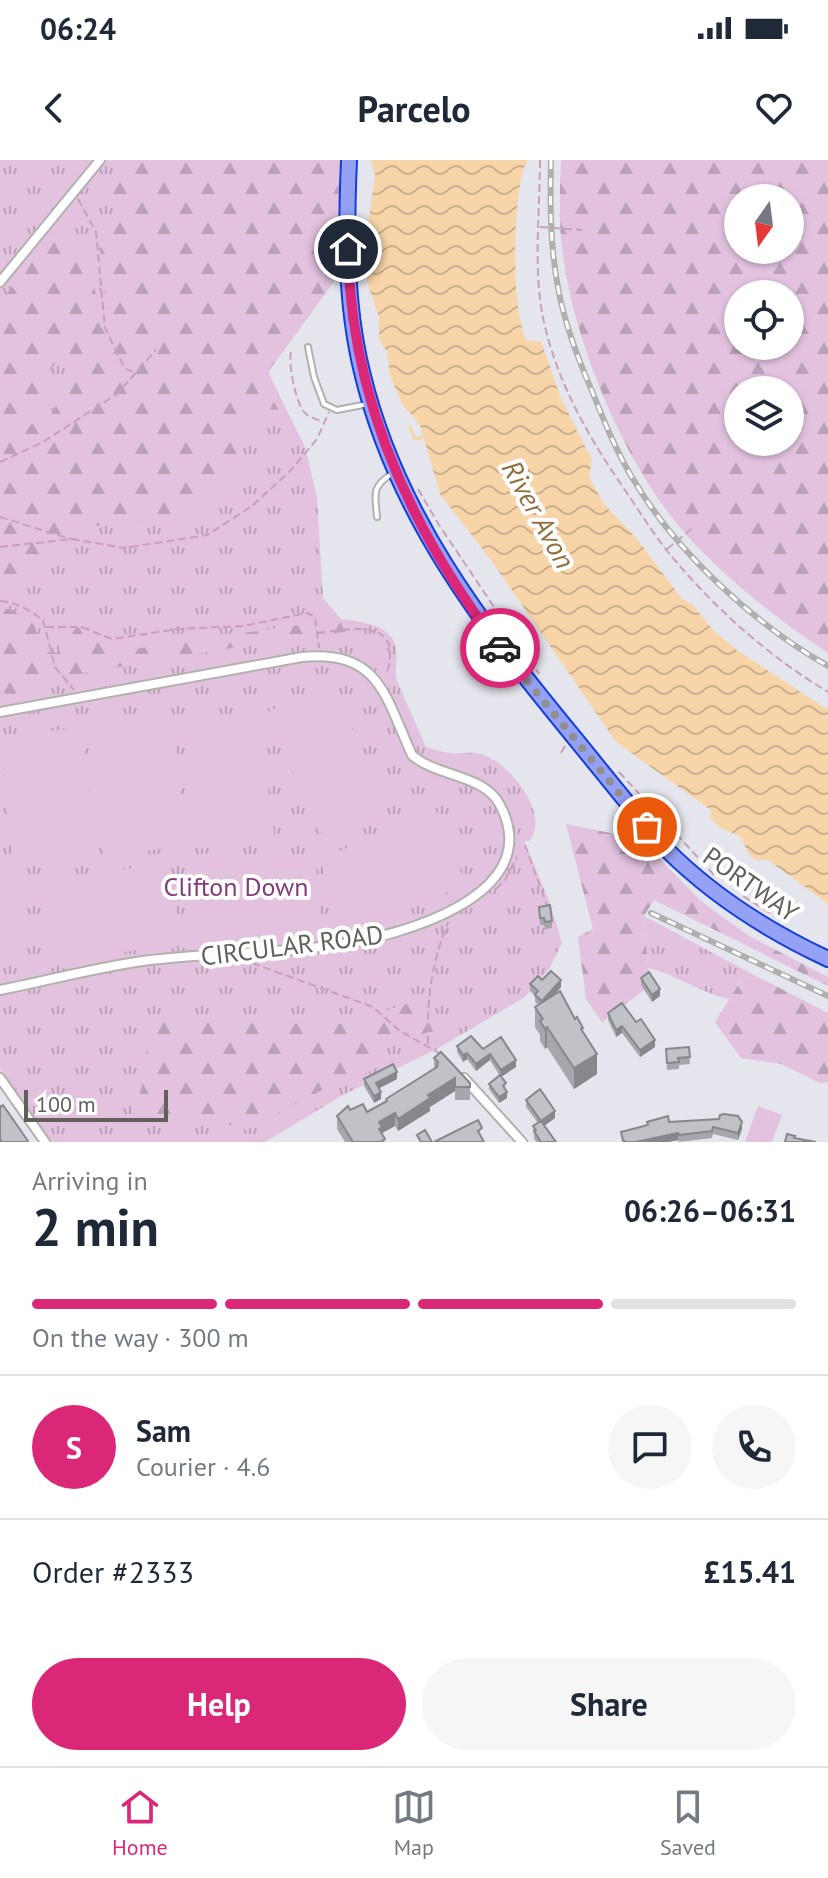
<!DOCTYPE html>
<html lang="en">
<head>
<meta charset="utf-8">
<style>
	:root { --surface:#fff; --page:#f6f6f7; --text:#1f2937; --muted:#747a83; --line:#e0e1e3; --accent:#db2777 }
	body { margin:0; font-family:"PT Sans",sans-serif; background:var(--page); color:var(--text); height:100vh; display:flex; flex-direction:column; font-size:30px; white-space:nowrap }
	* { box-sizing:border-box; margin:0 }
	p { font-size:26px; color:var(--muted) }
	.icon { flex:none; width:44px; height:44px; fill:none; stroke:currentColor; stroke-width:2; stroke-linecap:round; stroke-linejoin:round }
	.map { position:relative; height:982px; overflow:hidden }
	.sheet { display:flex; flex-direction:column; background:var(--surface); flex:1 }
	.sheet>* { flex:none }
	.needle { width:52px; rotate:194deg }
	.controls { position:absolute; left:724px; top:24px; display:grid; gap:16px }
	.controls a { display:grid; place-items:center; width:80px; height:80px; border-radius:50%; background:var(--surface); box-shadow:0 2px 6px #0004; font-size:40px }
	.scale { position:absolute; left:24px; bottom:20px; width:144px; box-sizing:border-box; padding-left:8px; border:4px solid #63605c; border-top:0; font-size:22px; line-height:28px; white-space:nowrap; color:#63605c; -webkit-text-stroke:6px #fff; paint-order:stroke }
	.pin { position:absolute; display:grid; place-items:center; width:68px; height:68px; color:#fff; margin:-34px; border:4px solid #fff; border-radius:50%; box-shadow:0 2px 8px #0007 }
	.courier { position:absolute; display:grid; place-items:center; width:80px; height:80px; margin:-40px; border:6px solid #db2777; border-radius:50%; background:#fff; color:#222; box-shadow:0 2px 10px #0007 }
	.overview em { font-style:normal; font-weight:700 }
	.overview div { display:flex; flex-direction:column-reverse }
	.overview { display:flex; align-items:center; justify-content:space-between; height:136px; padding:0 32px }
	h1 { font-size:52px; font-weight:700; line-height:60px }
	.bar { display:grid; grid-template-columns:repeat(4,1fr); gap:12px 8px; align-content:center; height:96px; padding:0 32px }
	.bar i { height:10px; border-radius:6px; background:var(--line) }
	.bar .current { background:var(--accent) }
	.bar p { grid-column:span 4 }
	.line { display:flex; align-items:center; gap:20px; padding:0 32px; border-top:2px solid var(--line) }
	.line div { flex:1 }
	.round { display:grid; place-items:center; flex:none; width:84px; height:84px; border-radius:42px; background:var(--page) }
	.cta { display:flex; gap:16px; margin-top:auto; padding:16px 32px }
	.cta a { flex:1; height:92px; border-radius:48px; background:var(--accent); color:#fff; font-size:32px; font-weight:700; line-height:92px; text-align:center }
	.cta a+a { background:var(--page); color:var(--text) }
	.status { display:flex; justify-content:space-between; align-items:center; height:56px; padding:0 40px; background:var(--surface); direction:ltr }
	.status svg { height:22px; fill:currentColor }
	header { display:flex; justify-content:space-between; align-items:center; height:104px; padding:0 32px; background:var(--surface); font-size:36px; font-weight:700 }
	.dock { display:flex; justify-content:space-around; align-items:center; height:112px; border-top:2px solid var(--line); background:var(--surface); font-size:22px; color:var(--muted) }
	.dock a { display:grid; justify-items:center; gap:4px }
	.dock .current { color:var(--accent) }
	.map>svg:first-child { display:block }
	.grass { fill:url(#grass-tufts) }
	.forest { fill:url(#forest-firs); fill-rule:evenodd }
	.pitch { fill:#e2c2df }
	.water { fill:url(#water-waves) }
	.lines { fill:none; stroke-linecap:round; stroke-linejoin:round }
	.stream { stroke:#f8d4a9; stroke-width:3 }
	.lane-casing { stroke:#b3b1ad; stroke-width:8 }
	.street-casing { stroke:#b3b1ad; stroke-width:12 }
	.highway-casing { stroke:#133cdd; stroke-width:18 }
	.path { stroke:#caa0bb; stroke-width:2; stroke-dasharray:8 4; stroke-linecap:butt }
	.lane { stroke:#fff; stroke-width:4 }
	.street { stroke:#fff; stroke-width:8 }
	.highway { stroke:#94a1f4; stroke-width:14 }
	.rail-casing { stroke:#afafae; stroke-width:6 }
	.rail { stroke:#fff; stroke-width:3; stroke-dasharray:9; stroke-linecap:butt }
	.wall { fill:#a5a7ac }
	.shaded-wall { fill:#86888c }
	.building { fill:#c0c2c8; stroke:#86888c; stroke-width:2 }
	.done { stroke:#908f8f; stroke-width:8; stroke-dasharray:0 14.4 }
	.route { stroke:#db2777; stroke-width:10 }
	.labels { text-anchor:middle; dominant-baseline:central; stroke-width:8; stroke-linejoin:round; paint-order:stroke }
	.street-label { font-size:26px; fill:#63605c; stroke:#fff }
	.park-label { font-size:26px; fill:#813c76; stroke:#fff }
	.water-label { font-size:28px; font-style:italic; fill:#8f703f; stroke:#fff }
</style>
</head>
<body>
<div class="status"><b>06:24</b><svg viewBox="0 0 49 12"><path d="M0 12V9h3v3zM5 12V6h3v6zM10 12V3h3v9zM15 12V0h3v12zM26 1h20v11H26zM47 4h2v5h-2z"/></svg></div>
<header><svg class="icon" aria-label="back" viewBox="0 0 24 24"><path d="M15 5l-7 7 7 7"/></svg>Parcelo<svg class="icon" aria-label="heart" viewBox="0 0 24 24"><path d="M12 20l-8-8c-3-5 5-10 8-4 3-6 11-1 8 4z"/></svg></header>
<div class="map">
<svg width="828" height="982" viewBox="0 0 828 982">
	<defs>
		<pattern id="grass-tufts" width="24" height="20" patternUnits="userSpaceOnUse" patternTransform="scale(2)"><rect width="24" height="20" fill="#e2c2df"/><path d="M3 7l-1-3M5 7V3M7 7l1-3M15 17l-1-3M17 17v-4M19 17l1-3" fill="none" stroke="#bba1b8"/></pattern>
		<pattern id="forest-firs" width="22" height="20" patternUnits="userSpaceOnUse" patternTransform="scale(2)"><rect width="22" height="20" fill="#e2c2df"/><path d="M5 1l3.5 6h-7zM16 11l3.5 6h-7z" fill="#bba1b8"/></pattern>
		<pattern id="water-waves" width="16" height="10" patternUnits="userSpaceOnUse" patternTransform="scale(2)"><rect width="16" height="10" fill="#f8d4a9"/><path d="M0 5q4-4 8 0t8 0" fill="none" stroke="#ccaf8d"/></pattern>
	</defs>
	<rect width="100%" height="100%" fill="#e4e5ed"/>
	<path class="grass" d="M0,0H341L335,120L268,212L305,287L317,337L323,438L341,459C360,461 393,465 396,488C398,500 394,509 397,521L426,587C434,589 442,592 450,593C460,595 471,591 481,594C508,601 552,655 529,681H524L550,743L562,783L549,809L525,837L435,890L343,935L265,982H51L0,910Z
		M644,756L754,815L740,822L729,839C698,832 678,815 648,808Z"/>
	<path class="forest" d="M134,0H341L335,120L268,212L286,250L263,249L240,264L236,278L242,291L240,313L196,350L158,362L79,367L28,401L4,435V448C12,450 22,451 28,457C41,469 35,494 58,493L76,468L98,470L120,491L341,459L345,472L304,476L71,515L11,534L1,532L0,262L14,267L47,262L77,206L61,198L47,213L36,243L20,256L0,253V142L54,75L90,95L97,144L107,145L99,71L107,61L120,58V50L107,39L112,19Z
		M561,0H828V493C779,461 732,423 692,381C625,310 570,176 561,79C559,53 560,26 561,0ZM790,38V90H738V38ZM790,134V186H738V134ZM790,230V282H738V230Z
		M566,664L640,679L701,741L749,776L828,817V826L654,740L644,756L649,819L641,825L644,830L602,862L586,839L578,777L593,769Z
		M754,815L828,853V922L820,923L781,904L741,898L715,862L740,822Z
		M427,838L438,855L434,871L385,883L374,910L330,926L246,970L208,958L155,962L133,953L148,908L144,862L341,864Z"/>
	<path class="pitch" d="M331,523L388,646L323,676L265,553Z
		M258,552L275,680L198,689L182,562Z
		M171,558L187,686L104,696L88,568Z
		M81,567L97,698L14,706L0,578Z
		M438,652L466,725L348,771L319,699Z
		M316,699L320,776L191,783L186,706Z
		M169,703L182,784L55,801L42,721Z
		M0,716L32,726L7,803L0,801Z
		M758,946L782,955L772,982H745Z"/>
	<path class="water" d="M371,0H528C512,20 510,161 528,181H541L560,236L592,300L589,317L604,344L638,380L681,438L693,445L713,470L738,491L828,550V744L768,700H756L750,696L740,676C727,671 719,669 710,657L712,651L616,582L491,400L440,334L420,265H418L415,258L403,246L390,215L387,192L379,179V158L367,121L366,81L375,14Z"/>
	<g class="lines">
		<path class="stream" d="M410,267L415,279L422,277"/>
		<defs>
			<path id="lane" d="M308,187L314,217L324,244L337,250L368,244
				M377,357C375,333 371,327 393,313"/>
			<path id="street" d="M0,122L100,0
				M0,552L302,497C379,489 385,536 412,595C436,617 484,614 500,645C548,736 398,777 335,785C270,795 202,792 136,802C91,809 45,821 0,830
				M0,918L45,982
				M464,918L522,982"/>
			<path id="highway" d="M349,0C346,70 345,143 362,212C396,355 482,465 573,576C604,614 634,652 666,689C713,736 768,771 828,799"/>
		</defs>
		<use href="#lane" class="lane-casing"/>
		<use href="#street" class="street-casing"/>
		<use href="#highway" class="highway-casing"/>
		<path class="path" d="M540,0C540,48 534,98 541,146C551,211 586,274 623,327C638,349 652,372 668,392C713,447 768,496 828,532
			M78,39L96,72L105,168L125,209L135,212
			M540,67L582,70
			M291,192C288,203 296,245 305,253C309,257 317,259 322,262
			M0,302L43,282L117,234L156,190
			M418,329L439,365L539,514
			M0,357L71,379
			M0,387L72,379L124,388L207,375L252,346L291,310L317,279L329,252
			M667,389L694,367
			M0,441C17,442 29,450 43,460L55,507L74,530
			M46,467H81L112,479L178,469L243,466L307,453L315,457L319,488
			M318,473C352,469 403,457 387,512
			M561,593L565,586
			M619,612L715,716
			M525,685L548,748
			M496,729L505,720L517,697
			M743,736L781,760
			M252,803L373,847L400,871L441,894
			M428,884C427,837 431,806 448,762"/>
		<use href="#lane" class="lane"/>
		<use href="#street" class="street"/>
		<use href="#highway" class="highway"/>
		<defs>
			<path id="rail" d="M551,0C550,45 550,89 559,133C566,167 578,199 592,231C604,261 616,291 633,319C676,392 754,464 828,506
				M651,753L828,836"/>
		</defs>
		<use href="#rail" class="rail-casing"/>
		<use href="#rail" class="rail"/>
	</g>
	<path class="wall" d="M539,747L552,761V768L545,769L544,765H540Z
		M641,818L660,836L652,842L641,825Z
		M542,820L561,827L555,834L583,873L597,914L574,929L547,887L545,889L540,881V875L535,867V847L539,845L535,842V836L530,831V824Z
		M608,853L636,862L655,887L640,897L622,873L616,877L608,860Z
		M457,886L483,889L516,907L501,917L506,929L507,938L499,943L489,929V924L500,916L490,900L476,911L467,899L463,902L457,892Z
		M689,887L690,904L679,905V909L667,910L666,889Z
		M434,898L470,923V940H455V931L430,947V951L398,971L395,966L382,973L385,982H345L337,969V956L350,950L367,952L386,941V939L434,908Z
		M364,919H397L379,928L381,939L374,943L364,926Z
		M526,940L555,958L544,966L556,982H536L534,978L533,966L538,963L526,947Z
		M647,962H669L742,969L738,980L713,974L712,978L679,982L678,980L668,982H622L621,972L647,965Z"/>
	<path class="shaded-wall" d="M561,820V827L542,848V841Z
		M660,829V836L652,842V835Z
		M622,866V873L616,877V870Z
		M547,867V887L545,889V869Z
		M655,880V887L640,897V890Z
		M467,893V899L463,902V895Z
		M490,894V900L476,911V904Z
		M597,894V914L574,929V908Z
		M516,900V907L501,917V910Z
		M397,912V919L376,930V923Z
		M455,918V931L430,947V951L398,971V959L428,935Z
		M381,932V939L374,943V936Z
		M507,932V938L499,943V937Z
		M555,951V958L541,968V961Z
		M395,953V966L382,973L379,982V962Z
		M742,962V969L738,980V973Z
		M678,973V980L668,982H636Z"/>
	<path class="building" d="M550,745L552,761L545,762L544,758H540L539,747Z
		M551,811L561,820L542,841L535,835L538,831L530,824L538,816L542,820Z
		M649,812L660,829L652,835L641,818Z
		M560,831L575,859L577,857L583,868L581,869L597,894L574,908L547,867L545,869L540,861L543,859L535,847Z
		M622,843L636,862L641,859L655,880L640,890L622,866L616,870L608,853Z
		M471,876L483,889L501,877L516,900L501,910L490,894L476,904L467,893L463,895L457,886Z
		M689,887L690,897L678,898L679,902L667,903L666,889Z
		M441,892L470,923V927H455V918L428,935L430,938L398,959L395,953L379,962L382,967L379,969L385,979L380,982H353L337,956L348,946L350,950L363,944L367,952L387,941L386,939L437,907L438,902L434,898Z
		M393,904L397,912L376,923L381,932L374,936L364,919Z
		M500,915L506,923L503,926L507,932L499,937L489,924Z
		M540,929L555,951L541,961L526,940Z
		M3,945L28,981L26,982H0L1,981L0,978V946L1,947Z
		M724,954L738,956L742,962L738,973L713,967L712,971L679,975L678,973L636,982H626L623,980L621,972L648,965L647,962L668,956L669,962L719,959L720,955Z
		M478,960L482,968L478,971L484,982H434Z
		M541,961L556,982H541L534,971L536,970L533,966Z
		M425,970L432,982H421L417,975Z
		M787,974L795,976L794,978L816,982H785Z"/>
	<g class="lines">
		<path class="done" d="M500,488L647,667"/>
		<path class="route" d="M348,89C350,237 412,372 500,488"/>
	</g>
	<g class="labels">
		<g class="street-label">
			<text transform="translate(751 724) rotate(35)">PORTWAY</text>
			<text transform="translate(292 785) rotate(-7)">CIRCULAR ROAD</text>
		</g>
		<g class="park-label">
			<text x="236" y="726">Clifton Down</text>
		</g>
		<g class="water-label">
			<text transform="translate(539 354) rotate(61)">River Avon</text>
		</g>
	</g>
</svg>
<div class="controls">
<a><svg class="needle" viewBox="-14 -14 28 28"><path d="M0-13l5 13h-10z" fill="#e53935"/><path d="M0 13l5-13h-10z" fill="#747a83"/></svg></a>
<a><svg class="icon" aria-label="locate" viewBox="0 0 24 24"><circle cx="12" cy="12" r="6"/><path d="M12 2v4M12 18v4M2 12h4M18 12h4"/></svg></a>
<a><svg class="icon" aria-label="layers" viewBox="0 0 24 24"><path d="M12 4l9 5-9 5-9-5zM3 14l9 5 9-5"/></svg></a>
</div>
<div class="scale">100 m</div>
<div class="pin" style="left:647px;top:667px;background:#ea580c"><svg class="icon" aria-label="bag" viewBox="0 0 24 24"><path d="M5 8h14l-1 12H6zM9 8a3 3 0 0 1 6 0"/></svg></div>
<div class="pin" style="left:348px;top:89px;background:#1f2937"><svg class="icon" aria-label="home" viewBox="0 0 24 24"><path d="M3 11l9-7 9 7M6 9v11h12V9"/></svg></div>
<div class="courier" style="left:500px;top:488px"><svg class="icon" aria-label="car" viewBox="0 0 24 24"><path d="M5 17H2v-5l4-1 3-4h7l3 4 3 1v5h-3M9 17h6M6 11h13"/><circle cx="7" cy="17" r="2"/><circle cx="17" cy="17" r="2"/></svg></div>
</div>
<section class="sheet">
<div class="overview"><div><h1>2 min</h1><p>Arriving in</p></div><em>06:26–06:31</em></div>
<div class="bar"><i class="current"></i><i class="current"></i><i class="current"></i><i></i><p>On the way · 300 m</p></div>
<div class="line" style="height:144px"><b class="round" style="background:var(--accent);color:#fff">S</b><div><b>Sam</b><p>Courier · 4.6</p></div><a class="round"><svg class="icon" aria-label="chat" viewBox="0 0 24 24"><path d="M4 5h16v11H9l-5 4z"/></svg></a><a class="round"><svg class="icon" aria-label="phone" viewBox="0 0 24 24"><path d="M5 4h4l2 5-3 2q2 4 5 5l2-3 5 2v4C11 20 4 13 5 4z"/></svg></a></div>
<div class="line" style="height:104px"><div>Order #2333</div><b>£15.41</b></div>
<div class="cta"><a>Help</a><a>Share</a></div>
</section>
<nav class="dock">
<a class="current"><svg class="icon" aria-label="home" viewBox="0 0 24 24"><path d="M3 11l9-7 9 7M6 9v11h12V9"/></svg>Home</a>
<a><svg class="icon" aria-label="map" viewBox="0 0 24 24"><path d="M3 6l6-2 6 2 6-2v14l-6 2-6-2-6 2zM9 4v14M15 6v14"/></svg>Map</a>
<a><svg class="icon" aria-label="saved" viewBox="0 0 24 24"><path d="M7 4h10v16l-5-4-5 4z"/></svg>Saved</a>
</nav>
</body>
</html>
